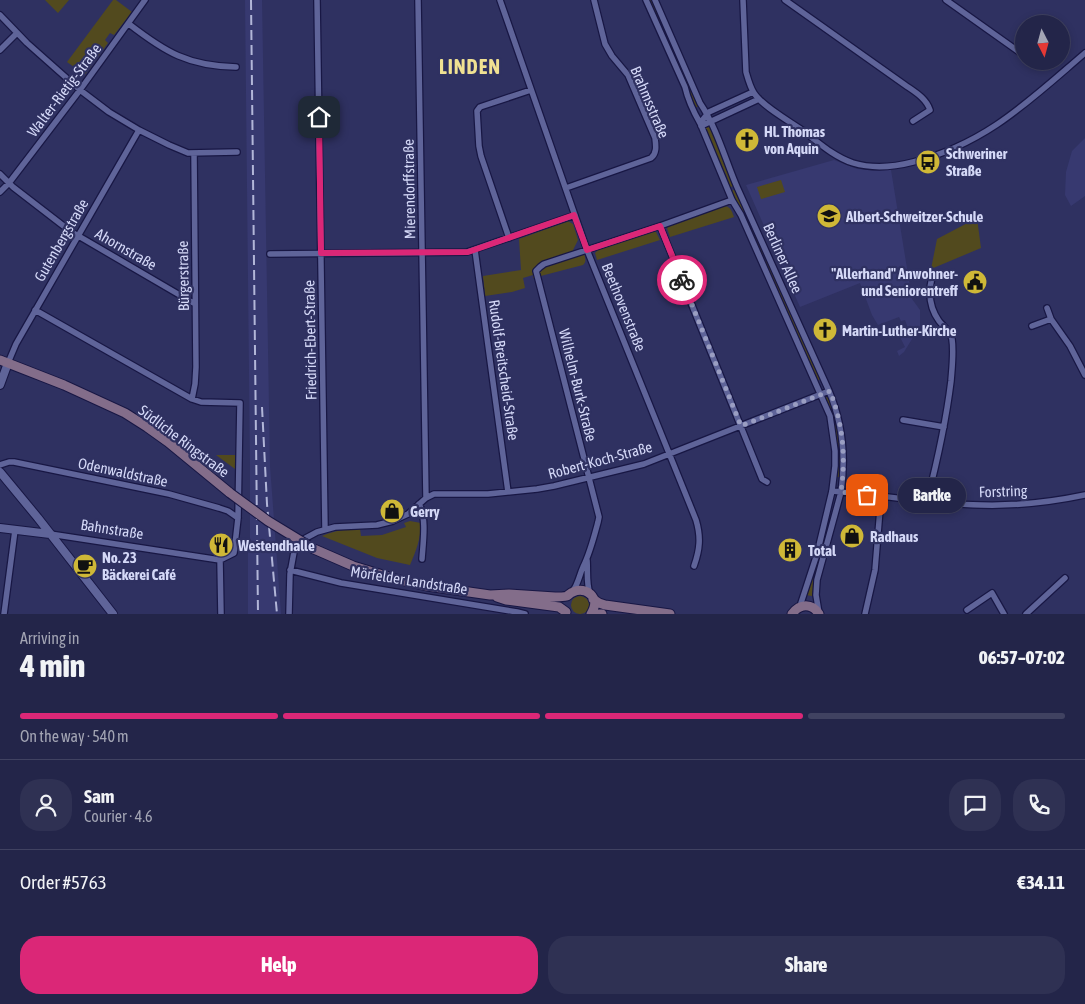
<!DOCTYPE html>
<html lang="en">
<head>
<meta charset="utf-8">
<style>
	:root { --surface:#232549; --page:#2f3153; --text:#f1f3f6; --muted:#a3a5b4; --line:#404261; --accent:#db2777 }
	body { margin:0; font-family:"Asap Condensed",sans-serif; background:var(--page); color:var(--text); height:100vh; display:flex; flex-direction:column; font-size:19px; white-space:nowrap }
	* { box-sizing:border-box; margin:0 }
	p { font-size:16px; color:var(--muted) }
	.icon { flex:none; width:28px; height:28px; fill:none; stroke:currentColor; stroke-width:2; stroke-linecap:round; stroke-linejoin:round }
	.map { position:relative; height:614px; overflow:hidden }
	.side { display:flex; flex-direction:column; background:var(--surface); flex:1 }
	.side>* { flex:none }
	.needle { width:32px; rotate:174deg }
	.tools { position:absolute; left:1015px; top:15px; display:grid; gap:10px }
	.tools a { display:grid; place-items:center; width:55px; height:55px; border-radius:50%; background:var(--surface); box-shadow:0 2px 8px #0003,0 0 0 1px var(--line); font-size:25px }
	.pin { position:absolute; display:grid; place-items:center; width:42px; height:42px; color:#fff; margin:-21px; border-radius:10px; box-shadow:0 2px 8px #0006 }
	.courier { position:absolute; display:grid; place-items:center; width:50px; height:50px; margin:-25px; border:4px solid #db2777; border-radius:50%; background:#fff; color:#222; box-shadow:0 1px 6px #0007 }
	.bubble { position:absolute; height:35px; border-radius:18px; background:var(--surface); box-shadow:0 2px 8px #0003,0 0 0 1px var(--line); font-size:16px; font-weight:800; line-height:35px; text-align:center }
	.summary em { font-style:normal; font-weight:800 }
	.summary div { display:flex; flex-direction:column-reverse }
	.summary { display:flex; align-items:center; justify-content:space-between; height:85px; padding:0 20px }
	h1 { font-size:32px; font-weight:800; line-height:38px }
	.bar { display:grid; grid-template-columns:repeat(4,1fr); gap:8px 5px; align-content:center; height:60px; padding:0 20px }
	.bar i { height:6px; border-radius:4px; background:var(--line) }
	.bar .selected { background:var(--accent) }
	.bar p { grid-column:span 4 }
	.line { display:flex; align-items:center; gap:12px; padding:0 20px; border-top:1px solid var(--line) }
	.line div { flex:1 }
	.round { display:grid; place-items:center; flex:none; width:52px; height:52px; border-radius:20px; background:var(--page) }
	.cta { display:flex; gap:10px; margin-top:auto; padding:10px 20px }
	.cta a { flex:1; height:58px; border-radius:20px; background:var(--accent); color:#fff; font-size:20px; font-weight:800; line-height:58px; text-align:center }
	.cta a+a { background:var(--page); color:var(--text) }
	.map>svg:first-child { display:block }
	.built { fill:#373970 }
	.green { fill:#524a1e }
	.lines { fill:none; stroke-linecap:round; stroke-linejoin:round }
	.minor-casing { stroke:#181744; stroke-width:8 }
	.tertiary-casing { stroke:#181744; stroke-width:10 }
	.secondary-casing { stroke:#181744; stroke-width:11 }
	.minor { stroke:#5f6499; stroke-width:5.5 }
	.tertiary { stroke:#5f6499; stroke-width:8 }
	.secondary { stroke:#836d8a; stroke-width:9 }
	.rail { stroke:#b2b6d8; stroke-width:2; stroke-dasharray:10 5; stroke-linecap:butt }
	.secondary-bridge-casing { stroke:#181744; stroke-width:11; stroke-linecap:butt }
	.secondary-bridge { stroke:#836d8a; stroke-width:9 }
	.done { stroke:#9a9ec2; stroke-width:5; stroke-dasharray:0 9 }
	.route { stroke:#db2777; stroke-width:6 }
	.labels { text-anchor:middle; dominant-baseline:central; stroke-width:4.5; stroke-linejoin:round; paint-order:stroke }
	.street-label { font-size:15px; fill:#d4d8f7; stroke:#2f3161 }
	.poi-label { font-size:15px; font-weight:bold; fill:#d4d8f7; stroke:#2f3161; text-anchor:start }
	.district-label { font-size:20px; font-weight:bold; letter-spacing:1px; fill:#f0e192; stroke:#2f3161 }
</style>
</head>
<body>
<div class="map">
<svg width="1085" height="614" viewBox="0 0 1085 614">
	<rect width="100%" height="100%" fill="#2f3161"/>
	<path class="built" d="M245,0H262L270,466L281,614H248V548H250V466Z
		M1085,138V196L1071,206L1065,195L1066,172L1072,151Z
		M834,160L857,169L868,170H891L912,299L920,310V326L904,352L899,356L897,351L905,347L900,337L906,334L904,330L908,328L905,320L901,321L899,317L878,325L872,315L860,283L800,307L746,185Z"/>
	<path class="green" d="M45,0H69L58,13Z
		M113,0H116L132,12L114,35L110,33L105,40L108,43L84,76L80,77V74H76L79,68L76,66L74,67L67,62Z
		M649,0H652L699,106L694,108Z
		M710,126L735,186L730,187L727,177L706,131V127Z
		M781,180L785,192L761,199L757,187Z
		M736,189L764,254L761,255L738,204L731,191Z
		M725,206C731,207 732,212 734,217L670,237L667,228L670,225Z
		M977,218L981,248L931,269L937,239Z
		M568,221L573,224L578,240L573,250L574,256L584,253C585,258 587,261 583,265L533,278V275L523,278L525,288L512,292L485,296L483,276L521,270L519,239Z
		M652,231L656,232L660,240L597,260L595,253L598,250Z
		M768,260L820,379L817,381L764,261Z
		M827,397L830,398C838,427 842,446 840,477H836L825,399V398Z
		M216,455H235V469Z
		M410,521L421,523C421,538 416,551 410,565L377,558L322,536C335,530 347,529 360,529L361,536L382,535L406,527L404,523Z
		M817,562L819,563L815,577L812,596L806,595Z
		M571 605a9 9 0 1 1 18 0a9 9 0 1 1-18 0Z"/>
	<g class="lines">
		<defs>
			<path id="minor" d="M317,0L325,529
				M418,0L426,498
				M500,0L587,250L696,520C701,537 700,549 694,566
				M646,0L685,87C688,100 693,111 700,123L732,200L741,215L830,416L835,451V466L832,491L817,554L800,606
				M655,0L700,103C717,128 725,159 737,187L829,391C843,424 846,457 841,492L817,580L816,595L819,613
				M743,0L746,72C748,79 750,87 754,93C762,106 789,121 802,130C818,142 834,157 853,163C873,169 894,167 913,162C986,144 1030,100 1085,53
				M785,0L905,85C915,92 926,98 930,110L913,121
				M946,0L1022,54L1024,53
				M0,15L27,43L80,90L109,112L139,130L169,145L188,153L237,152
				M129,24C165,52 188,66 236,67
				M0,50L17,33
				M700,123L709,112L753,92
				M701,126L759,99
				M0,174L13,187L70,231L195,304
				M566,188L651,158C657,153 656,146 655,138L628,75L612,56L605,44L594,0
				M0,192L9,183L80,90L145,0
				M660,226L762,479L767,482
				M509,238L481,156L479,146L477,111L480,107L531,90
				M475,250L508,492
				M270,254L467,252L575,215
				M1047,308L1051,319L1070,346L1085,375
				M35,310L192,399L201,402L240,403L238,518L234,553L220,560
				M1032,326L1051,319
				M8,363L16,344L139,130
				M192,399L195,384L196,367L194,153
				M903,420L944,427
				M0,465L9,462H14L169,494L219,508L228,511L238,518
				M832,491C882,495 931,504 981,505C1016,506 1052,502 1085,495
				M927,501C937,462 946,422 951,381C952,368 954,352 952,339C950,331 944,327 939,321C929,307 928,293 932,277
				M419,504C427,518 423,543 422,559
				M50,534L220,560
				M220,560L221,614
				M587,560C588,571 586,583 590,594
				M290,570L341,583L517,612L525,614
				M572,592C578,585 579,576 583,567C590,553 594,537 598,522L599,517L536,271L540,267L544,264L660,226L732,200
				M967,610L992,593L1004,614
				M4,614L15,530
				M289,614L290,574L294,552L296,547L304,539L317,532L335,527L377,525L393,521L408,514L426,498L434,494H488L537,489L554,486L644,464L829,391
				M865,614L875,570L881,497
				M1026,614L1065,578"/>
			<path id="tertiary" d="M0,385L8,363
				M0,472L38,518L113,614
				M0,528L50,534"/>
			<path id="secondary" d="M0,360L64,385L125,413L147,427L168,442L230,493
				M314,549L353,566L396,579L427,586L490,595L509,594L555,597C559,597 563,597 567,596C570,594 570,593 573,592C581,588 590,591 594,599C596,604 594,609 591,614
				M497,597L506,600L559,607L566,612
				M593,599L599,603L605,605L670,614
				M599,614H602
				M792,614C800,603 812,603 819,614"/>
		</defs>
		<use href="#minor" class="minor-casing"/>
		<use href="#tertiary" class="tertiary-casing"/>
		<use href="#secondary" class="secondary-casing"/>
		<use href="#minor" class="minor"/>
		<use href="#tertiary" class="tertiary"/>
		<use href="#secondary" class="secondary"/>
		<path class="rail" d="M251,0L258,614
			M262,407L267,504L277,614"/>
		<defs>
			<path id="secondary-bridge" d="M230,493L268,521L314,549"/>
		</defs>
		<use href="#secondary-bridge" class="secondary-bridge-casing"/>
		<use href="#secondary-bridge" class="secondary-bridge"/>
	</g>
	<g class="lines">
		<path class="done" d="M682,280L741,426L830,391C843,424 846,457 841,492L867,495"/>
		<path class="route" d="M319,117L321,253L468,252L574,215L587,250L660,226L682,280"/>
	</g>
	<defs>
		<symbol id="church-disc" viewBox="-11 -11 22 22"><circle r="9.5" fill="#cfb837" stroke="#2f3161"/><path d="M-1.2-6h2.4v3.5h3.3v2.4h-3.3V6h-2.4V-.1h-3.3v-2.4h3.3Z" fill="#111"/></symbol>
		<symbol id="bus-disc" viewBox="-11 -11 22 22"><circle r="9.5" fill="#cfb837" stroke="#2f3161"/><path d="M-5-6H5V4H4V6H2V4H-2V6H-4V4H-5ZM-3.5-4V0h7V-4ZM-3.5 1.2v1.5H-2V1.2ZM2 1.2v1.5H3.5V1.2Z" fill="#111"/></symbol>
		<symbol id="school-disc" viewBox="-11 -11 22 22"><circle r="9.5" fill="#cfb837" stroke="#2f3161"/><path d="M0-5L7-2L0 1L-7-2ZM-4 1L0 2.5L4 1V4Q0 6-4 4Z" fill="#111"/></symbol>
		<symbol id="civic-disc" viewBox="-11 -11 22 22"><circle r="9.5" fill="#cfb837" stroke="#2f3161"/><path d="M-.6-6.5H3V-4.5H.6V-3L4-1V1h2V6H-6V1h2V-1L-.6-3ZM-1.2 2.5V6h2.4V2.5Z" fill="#111"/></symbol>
		<symbol id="shop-disc" viewBox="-11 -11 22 22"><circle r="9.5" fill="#cfb837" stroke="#2f3161"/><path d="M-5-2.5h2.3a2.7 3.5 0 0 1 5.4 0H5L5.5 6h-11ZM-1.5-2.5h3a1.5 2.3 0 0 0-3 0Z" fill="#111"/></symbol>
		<symbol id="restaurant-disc" viewBox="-11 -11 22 22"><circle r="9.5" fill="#cfb837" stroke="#2f3161"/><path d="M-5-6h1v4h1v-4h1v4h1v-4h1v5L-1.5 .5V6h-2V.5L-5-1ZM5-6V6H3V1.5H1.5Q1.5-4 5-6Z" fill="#111"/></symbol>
		<symbol id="building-disc" viewBox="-11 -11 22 22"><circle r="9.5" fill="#cfb837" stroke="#2f3161"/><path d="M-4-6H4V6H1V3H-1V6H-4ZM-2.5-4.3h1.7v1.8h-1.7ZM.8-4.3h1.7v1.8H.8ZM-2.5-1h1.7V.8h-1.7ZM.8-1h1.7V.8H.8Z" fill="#111"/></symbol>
		<symbol id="cafe-disc" viewBox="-11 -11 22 22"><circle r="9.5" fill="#cfb837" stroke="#2f3161"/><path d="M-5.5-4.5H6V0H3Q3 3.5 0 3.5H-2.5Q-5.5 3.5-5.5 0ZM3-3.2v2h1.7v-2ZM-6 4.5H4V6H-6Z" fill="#111"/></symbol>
	</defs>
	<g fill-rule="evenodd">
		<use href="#church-disc" x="733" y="126" width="28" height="28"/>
		<use href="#bus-disc" x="914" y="148" width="28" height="28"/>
		<use href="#school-disc" x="815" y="202" width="28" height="28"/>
		<use href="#civic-disc" x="961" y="268" width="28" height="28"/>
		<use href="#church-disc" x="811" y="316" width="28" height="28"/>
		<use href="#shop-disc" x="378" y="497" width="28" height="28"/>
		<use href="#shop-disc" x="838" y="522" width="28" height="28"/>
		<use href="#restaurant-disc" x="207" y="531" width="28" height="28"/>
		<use href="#building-disc" x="776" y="536" width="28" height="28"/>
		<use href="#cafe-disc" x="71" y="552" width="28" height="28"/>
	</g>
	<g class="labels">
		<g class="street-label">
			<text transform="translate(64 90) rotate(-53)">Walter-Rietig-Straße</text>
			<text transform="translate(650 102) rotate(67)">Brahmsstraße</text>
			<text transform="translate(409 189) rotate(-91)">Mierendorffstraße</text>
			<text transform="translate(61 240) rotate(-60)">Gutenbergstraße</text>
			<text transform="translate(126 249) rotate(30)">Ahornstraße</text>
			<text transform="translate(783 258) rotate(66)">Berliner Allee</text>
			<text transform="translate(183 276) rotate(-91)">Bürgerstraße</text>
			<text transform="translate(624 307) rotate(68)">Beethovenstraße</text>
			<text transform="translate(310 340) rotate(-91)">Friedrich-Ebert-Straße</text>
			<text transform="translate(504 370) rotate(82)">Rudolf-Breitscheid-Straße</text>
			<text transform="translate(578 385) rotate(76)">Wilhelm-Burk-Straße</text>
			<text transform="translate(184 441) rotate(37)">Südliche Ringstraße</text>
			<text transform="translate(600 460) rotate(-15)">Robert-Koch-Straße</text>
			<text transform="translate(123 472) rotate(12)">Odenwaldstraße</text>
			<text transform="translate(1003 491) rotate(-2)">Forstring</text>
			<text transform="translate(112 529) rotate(9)">Bahnstraße</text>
			<text transform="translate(409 580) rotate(9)">Mörfelder Landstraße</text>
		</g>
		<g class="poi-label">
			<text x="764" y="131">Hl. Thomas<tspan x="764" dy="17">von Aquin</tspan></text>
			<text x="946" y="153">Schweriner<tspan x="946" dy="17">Straße</tspan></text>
			<text x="846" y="216">Albert-Schweitzer-Schule</text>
			<text x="958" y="273" text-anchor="end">"Allerhand" Anwohner-<tspan x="958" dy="17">und Seniorentreff</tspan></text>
			<text x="842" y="330">Martin-Luther-Kirche</text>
			<text x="410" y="511">Gerry</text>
			<text x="870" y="536">Radhaus</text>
			<text x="238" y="545">Westendhalle</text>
			<text x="808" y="550">Total</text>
			<text x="102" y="557">No. 23<tspan x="102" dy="17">Bäckerei Café</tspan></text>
		</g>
		<g class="district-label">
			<text x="470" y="66">LINDEN</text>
		</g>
	</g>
</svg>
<div class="tools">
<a><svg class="needle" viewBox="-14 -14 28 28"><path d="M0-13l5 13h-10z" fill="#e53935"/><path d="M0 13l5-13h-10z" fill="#a3a5b4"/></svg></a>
</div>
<div class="pin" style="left:867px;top:495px;background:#ea580c"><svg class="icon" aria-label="bag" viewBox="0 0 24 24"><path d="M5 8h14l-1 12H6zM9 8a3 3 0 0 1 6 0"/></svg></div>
<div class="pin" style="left:319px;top:117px;background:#1f2937"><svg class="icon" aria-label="home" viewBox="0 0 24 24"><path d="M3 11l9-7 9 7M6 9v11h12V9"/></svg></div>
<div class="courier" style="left:682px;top:280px"><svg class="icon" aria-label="bike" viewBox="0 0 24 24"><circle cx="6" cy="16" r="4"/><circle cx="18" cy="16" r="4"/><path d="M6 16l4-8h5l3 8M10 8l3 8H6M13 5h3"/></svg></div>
<div class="bubble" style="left:898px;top:478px;width:68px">Bartke</div>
</div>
<section class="side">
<div class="summary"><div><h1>4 min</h1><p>Arriving in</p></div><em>06:57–07:02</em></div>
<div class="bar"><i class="selected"></i><i class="selected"></i><i class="selected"></i><i></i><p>On the way · 540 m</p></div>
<div class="line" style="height:90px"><a class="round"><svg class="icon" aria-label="person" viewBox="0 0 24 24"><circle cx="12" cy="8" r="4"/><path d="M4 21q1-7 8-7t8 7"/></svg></a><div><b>Sam</b><p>Courier · 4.6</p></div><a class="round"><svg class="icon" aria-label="chat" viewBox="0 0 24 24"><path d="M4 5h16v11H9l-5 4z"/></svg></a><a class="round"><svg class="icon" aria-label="phone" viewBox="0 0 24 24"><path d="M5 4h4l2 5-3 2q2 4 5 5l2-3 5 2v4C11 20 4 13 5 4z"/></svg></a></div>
<div class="line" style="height:65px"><div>Order #5763</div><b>€34.11</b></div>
<div class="cta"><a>Help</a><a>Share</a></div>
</section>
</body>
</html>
